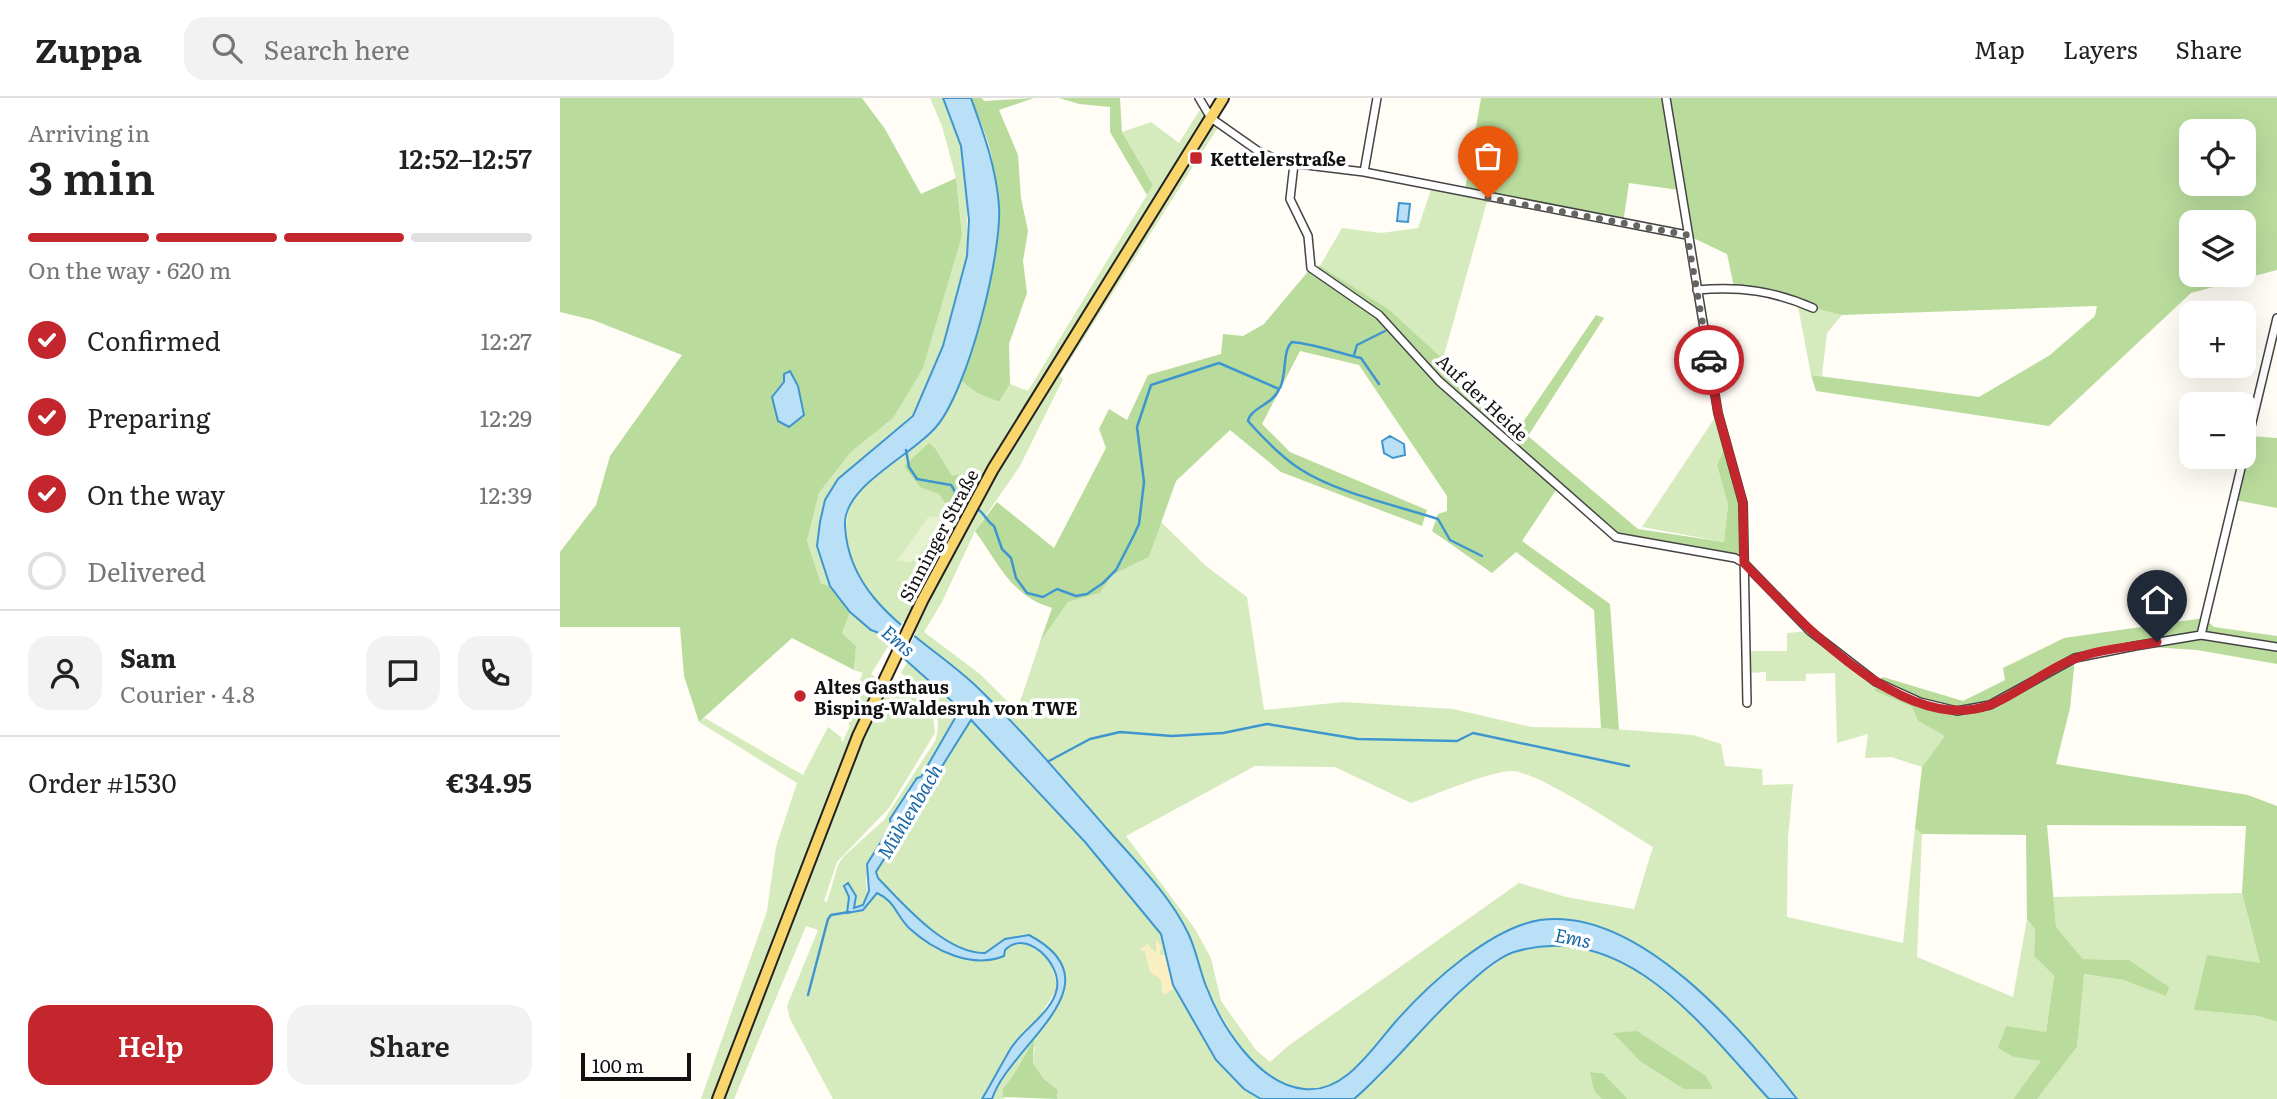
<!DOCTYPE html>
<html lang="en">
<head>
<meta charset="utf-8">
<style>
	:root { --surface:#fff; --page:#f2f2f2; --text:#222; --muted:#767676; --line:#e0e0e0; --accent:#c4262e }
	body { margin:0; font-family:Literata,serif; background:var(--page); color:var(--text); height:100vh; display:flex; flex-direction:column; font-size:26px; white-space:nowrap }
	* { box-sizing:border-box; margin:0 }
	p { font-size:23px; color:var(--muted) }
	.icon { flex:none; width:38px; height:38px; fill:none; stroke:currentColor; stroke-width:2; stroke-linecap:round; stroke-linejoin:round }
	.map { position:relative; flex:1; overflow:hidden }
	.side { display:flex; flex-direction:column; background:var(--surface); width:560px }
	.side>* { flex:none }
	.buttons { position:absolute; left:1619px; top:21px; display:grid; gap:14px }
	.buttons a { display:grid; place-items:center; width:77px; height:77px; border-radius:14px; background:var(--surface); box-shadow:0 7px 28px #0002; font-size:35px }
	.scale { position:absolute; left:21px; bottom:18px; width:110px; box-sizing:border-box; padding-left:7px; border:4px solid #111; border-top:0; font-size:19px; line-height:24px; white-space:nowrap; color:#111; -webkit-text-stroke:5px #fff; paint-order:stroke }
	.pin { position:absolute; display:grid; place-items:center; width:60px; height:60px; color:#fff; margin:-72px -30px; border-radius:50% 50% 50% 0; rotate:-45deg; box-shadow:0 0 7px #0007 }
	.pin .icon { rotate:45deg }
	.courier { position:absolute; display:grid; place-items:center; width:70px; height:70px; margin:-35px; border:5px solid #c4262e; border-radius:50%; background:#fff; color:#222; box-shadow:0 2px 9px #0007 }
	.overview em { font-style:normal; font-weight:600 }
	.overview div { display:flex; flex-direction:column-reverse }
	.overview { display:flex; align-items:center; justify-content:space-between; height:119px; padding:0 28px }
	h1 { font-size:46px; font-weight:600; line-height:52px }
	.bar { display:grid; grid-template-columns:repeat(4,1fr); gap:10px 7px; align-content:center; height:84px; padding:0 28px }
	.bar i { height:9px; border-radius:5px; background:var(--line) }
	.bar .current { background:var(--accent) }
	.bar p { grid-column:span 4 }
	.line { display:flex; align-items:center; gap:18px; padding:0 28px; border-top:2px solid var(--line) }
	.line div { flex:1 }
	.round { display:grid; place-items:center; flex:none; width:74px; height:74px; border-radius:21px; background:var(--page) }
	ol { padding:0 28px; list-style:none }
	li { display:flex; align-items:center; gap:21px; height:77px }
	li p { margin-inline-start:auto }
	li .icon { padding:7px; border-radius:50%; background:var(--accent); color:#fff; stroke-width:4 }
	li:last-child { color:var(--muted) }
	li i { width:38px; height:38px; border:4px solid var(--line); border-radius:50% }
	.cta { display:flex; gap:14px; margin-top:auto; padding:14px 28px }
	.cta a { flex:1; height:80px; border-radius:21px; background:var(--accent); color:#fff; font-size:28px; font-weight:600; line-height:80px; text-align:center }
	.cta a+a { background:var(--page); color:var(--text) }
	header { display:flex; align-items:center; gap:42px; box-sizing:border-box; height:98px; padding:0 35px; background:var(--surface); border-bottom:2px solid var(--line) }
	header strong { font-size:33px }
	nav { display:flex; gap:38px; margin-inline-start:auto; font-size:24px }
	.search { width:490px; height:63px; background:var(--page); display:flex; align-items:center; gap:18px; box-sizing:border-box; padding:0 24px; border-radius:21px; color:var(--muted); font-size:26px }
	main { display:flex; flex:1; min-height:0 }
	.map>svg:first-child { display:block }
	.green { fill:#d5ebbd; fill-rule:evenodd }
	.forest { fill:#b9dc9c; fill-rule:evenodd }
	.sand { fill:#fbeec1 }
	.pitch { fill:#e6f2cf }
	.water { fill:#b9e0f7; stroke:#3f96cf; stroke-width:2 }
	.pier { fill:#fffdf5 }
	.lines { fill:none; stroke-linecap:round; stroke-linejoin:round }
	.stream { stroke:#3f96cf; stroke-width:2.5 }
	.minor-casing { stroke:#444; stroke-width:10 }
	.primary-casing { stroke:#222; stroke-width:14 }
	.minor { stroke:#fff; stroke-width:7 }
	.primary { stroke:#f9d66b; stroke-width:10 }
	.done { stroke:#646461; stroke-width:7; stroke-dasharray:0 12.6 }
	.route { stroke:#c4262e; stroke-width:9 }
	.poi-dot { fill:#c4262e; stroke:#fff; stroke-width:2.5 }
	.labels { text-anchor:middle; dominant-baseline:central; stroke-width:7; stroke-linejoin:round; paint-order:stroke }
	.poi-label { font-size:18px; font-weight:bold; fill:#111; stroke:#fff; text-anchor:start }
	.street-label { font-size:18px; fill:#111; stroke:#fff }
	.water-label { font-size:19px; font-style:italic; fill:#1768a6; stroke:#fff }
</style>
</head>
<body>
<header>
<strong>Zuppa</strong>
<div class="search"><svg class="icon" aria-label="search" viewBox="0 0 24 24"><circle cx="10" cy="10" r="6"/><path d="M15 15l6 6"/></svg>Search here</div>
<nav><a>Map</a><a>Layers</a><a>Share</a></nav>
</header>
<main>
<section class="side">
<div class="overview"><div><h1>3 min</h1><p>Arriving in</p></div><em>12:52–12:57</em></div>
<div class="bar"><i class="current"></i><i class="current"></i><i class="current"></i><i></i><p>On the way · 620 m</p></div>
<ol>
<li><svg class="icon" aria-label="check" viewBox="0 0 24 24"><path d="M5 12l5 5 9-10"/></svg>Confirmed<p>12:27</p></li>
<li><svg class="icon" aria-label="check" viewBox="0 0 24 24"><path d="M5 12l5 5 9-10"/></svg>Preparing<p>12:29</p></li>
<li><svg class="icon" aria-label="check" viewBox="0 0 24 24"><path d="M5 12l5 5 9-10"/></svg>On the way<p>12:39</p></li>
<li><i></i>Delivered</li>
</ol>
<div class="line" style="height:126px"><a class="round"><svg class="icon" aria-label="person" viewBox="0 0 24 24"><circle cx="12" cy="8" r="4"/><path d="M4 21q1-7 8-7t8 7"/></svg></a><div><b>Sam</b><p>Courier · 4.8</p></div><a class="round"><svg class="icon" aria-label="chat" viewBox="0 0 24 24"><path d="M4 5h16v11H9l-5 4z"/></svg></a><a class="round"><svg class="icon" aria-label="phone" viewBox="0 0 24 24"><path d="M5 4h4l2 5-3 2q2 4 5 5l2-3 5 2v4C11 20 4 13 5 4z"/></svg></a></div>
<div class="line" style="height:91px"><div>Order #1530</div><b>€34.95</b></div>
<div class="cta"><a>Help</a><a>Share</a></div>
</section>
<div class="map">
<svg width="1717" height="1001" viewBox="0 0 1717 1001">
	<rect width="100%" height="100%" fill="#fffdf5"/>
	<path class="green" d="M370,0H383L401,48L407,81V158L383,248L353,318L278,380L265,402L257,448L270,488L261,487L247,443L259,395L291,354L333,320L402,137L396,80L382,28Z
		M644,12L660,26L500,278L503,281L460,368L415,433L382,504L364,534L420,576L457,613L480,544L508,504L540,495L552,477L589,459L601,424L646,468L687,499L704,612L783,604L893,611L972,629L1041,630L1133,637L1161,646L1165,668L1202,671L1203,687L1233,686L1228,740L1227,819L1343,845L1355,730L1362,736L1357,859L1453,899L1467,821L1475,831L1474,858L1494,878L1486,934L1454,959L1482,963L1453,1001H1237L1187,942L1023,824L891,870L842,917L792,974L770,987L749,992L727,988L701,972L682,954L647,892L627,833L531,713L489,663L316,504C301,484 291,467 287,441C277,380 349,368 379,326C388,313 395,297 400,282L417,295L439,304L450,286L468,293L593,87L562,34L591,24L619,45L639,13ZM369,346L375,350L392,379L400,376L385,405L361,354ZM376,435L351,464L337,462ZM695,668L775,669L851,705C877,696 925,675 950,673C973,670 1068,734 1093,749L1074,811L1006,799L959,785L728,948L710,964L696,952L661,903L651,860L635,831L566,738Z
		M873,86L928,100L883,261L824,209L760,168L782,130L821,135L858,130Z
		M1237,203L1282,217L1267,235L1262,278L1251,277Z
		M1158,315L1166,346L1157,367L1168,407L1164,444L1082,429Z
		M290,514L311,532L322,536L329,547L311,576L333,591L340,578L372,608L375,635L329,710L277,764L264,803L267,804L278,767L284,758L324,722L375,643C386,611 365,594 341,575L348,563L395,606L398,618L361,679L357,680L330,721L332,727C317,747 301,773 308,796L303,807L293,810V792L289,794V812H303L317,795C335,803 336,817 349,829C369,849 417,869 444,858V853L453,847C481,841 495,866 497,891L478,921L452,948L422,1001H273L230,921L227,908L258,832L246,828L174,1001H141L207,813L216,749L237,685L139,624L145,620L243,677L268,629L281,639L282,645L290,628L284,617L303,575L294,572L296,548L282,535Z
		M1250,533L1316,584L1315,593L1352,609L1358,623L1386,638L1362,669L1331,659L1305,660L1308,636L1277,645L1275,575L1246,576V583H1206V574L1186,575V553H1227V535Z
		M410,622L423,632L572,798L601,836L608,857L599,858L601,848L596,843V856L587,846L582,852L585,853L590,873L601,881L603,895L613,887L684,991L701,1001H497L498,992L484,981L473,965L475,948C461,961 457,977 443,990L442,999L446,1001H432C433,990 442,977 450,969C458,960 465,948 473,938C508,899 522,874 472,838L435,848L425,855C387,856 343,806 317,780L316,774Z
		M1682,795L1700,865L1634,912L1698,918L1717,924V1001H1477L1517,949L1523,876L1563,882L1605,897L1569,862L1523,861L1496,829L1493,799Z
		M1005,846C1035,853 1065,863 1091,880C1136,912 1172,961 1209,1001H1068L1043,975L1031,974L1034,993L1042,1001H794L819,980L865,926L908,886L951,854Z"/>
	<path class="forest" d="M0,0H302L325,31L361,96L396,80L402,137L363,270L333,320L291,354L259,395L247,443L261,486L270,488L290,514L282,535L296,548L294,572L232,540L139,624L124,578L120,529H0V454L36,407L50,358L122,257L33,222L0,214Z
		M411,0H422L424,3L474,0L439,12L458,57L461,100L468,133L463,163L467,195L449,246L450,286L439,304L417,295L400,282C426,212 444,137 432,61C429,41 418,19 411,0Z
		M499,0H560L562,34L593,87L587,97L550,34V9L519,6Z
		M921,0H1717V172L1631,195L1489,328L1256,293L1251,277L1419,299L1490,257L1535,218L1537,208L1282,217L1174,189L1167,156L1127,137L1119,92L1069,85L1063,125L905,92ZM1631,33H1684V86H1631ZM1631,124H1684V177H1631Z
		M760,168L828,211L959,330L1036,217L1044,220L968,338L1078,431L1164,444L1168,407L1157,367L1166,346L1183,405L1184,465L1056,439L998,389L962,443L1050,506L1059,632L1041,630L1034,512L956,454L932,475L872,433L878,416L887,413V398L799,267L740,253L702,326L730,354L867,412L862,428L721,374L670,332L616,383L589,459L552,477L540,495L508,504L480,544L492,510C451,498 439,466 415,433L437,404L494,450L546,350L539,331L549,311L567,322L588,277L661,256L663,236L683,238L704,226L751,170Z
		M1689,338L1717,340V410L1675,402Z
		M369,345L375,350L392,378L401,376L400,399L385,405L379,396L360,389L344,368Z
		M1644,520L1654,529L1717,538V566L1637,552L1575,548L1515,560L1510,610L1496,666L1688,697L1717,708V924L1698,918L1634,912L1647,857L1700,865L1682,795L1686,728L1487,727L1496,829L1523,861L1569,862L1609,889L1606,898L1563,882L1524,876L1517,949L1477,1001H1453L1481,963L1454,959L1438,950L1446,928L1486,934L1494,878L1474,858L1475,831L1467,821L1466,737L1362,736L1355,730L1362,669L1385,638L1358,623L1352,609L1315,593L1316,584L1323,579L1403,603L1445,582L1443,570L1504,540Z
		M1077,933L1146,978L1153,991H1124L1080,963L1053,935Z
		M474,942L473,965L484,981L498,992L497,1001L442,999L443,990C457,976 463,958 474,942Z
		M1030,974L1043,975L1068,1001H1042L1034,993Z"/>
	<path class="sand" d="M596,841L601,848L599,857H608L615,890L604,897L601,881L591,875L585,853L580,851L587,846L596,856Z"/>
	<path class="pitch" d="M369,418L381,420L376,435L351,464L337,463Z"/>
	<path class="water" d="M383,0H411C424,36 436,69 439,108C442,157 408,292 376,329C352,358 282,388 285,428C289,507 365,540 416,588C463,633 505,683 548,732C576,764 609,796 628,835C636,851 639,870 646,888C661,927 697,986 744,991C785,996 813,949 837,922C869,886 930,830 980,822C1078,808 1183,932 1237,1001H1209C1143,929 1065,820 954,854C938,859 918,877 906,888C866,923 835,966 794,1001H701L684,991L656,962L613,887L601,836L525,744L411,622L316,774L318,780C343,806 386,856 425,855L445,841L469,837C562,886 449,947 432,1001H422C431,986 441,967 451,950C463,931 493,914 497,890C501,865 466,830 445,852L444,858C412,871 374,853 349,830C336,817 335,803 317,795L303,812L287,815L289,799L284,788L288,785L296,798L294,810L303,807L309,793L307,766L331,728L330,721L357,680L361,679L398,615L395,606L329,547L322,536L311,532L290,514L270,488L257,448L260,424L265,402L278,381L353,318L383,248L407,158L409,122L401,48Z
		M839,105L850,106L848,124L837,123Z
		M230,273L238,288L244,317L229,329L218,323L212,299L224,284V276Z
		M830,338L844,346L845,357L833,360L824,355L822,343Z"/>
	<path class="pier" d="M343,523L356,534L343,562L329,551Z"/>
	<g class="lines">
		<path class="stream" d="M794,257L797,247L825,233
			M720,290C727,276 722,253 732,244C755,246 778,255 801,260L819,286
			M346,352L349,369L357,381L391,387L400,402L410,407
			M416,410C425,415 426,423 434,428L442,451L451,460L456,480L467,495L483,499L497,491L516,498L527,496L543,485L556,472L574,437L579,426L584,384L577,329L591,287L659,265L719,291C714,306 690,310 688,323C704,341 720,358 740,371C777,395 835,407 878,421L890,442L922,458
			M489,663L530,641L560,634L612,638L663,635L707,626L798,641L897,643L913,635L1069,668
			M248,897L268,821L271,817L289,814"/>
		<defs>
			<path id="minor" d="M639,0L651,20L698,53L722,64L804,74L1127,137
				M1106,0L1158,315L1183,405L1187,605
				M734,66L730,101L748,138L751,170L819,217L879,283L1056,439L1175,460L1184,465L1250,533L1316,584L1360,604L1397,613L1430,607L1515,560L1575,548L1641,537L1717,549
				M804,74L817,0
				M1137,192C1180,188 1214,193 1253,210
				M1641,537L1717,220"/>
			<path id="primary" d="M158,1001L298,638L362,503L433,371L663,0"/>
		</defs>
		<use href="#minor" class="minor-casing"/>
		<use href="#primary" class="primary-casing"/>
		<use href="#minor" class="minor"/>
		<use href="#primary" class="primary"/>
	</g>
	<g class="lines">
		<path class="done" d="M928,100L1127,137L1149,262"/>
		<path class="route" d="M1149,262L1158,315L1183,405L1184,465C1237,520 1343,639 1430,607C1459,596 1484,572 1514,561C1539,551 1570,549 1597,544"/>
	</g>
	<g class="poi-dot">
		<rect x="629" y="53" width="14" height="14" rx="3.5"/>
		<circle cx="240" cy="598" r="7"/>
	</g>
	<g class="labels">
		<g class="poi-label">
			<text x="650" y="60">Kettelerstraße</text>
			<text x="254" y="588">Altes Gasthaus<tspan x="254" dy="21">Bisping-Waldesruh von TWE</tspan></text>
		</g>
		<g class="street-label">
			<text transform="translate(923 299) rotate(43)">Auf der Heide</text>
			<text transform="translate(378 437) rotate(-62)">Sinninger Straße</text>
		</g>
		<g class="water-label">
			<text transform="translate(339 542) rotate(40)">Ems</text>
			<text transform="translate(349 713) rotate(-59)">Mühlenbach</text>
			<text transform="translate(1013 839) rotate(11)">Ems</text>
		</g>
	</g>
</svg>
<div class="buttons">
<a><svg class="icon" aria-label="locate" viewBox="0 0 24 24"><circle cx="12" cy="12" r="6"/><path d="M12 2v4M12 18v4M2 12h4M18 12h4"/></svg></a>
<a><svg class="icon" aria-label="layers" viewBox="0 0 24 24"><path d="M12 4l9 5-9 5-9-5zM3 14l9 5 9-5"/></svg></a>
<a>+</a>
<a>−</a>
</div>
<div class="scale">100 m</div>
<div class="pin" style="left:928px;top:100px;background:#ea580c"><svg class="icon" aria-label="bag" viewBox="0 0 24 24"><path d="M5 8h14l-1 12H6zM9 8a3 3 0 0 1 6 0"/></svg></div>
<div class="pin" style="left:1597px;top:544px;background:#1f2937"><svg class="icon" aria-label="home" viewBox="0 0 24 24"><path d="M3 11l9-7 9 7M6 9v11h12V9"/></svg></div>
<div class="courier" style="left:1149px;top:262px"><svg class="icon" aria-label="car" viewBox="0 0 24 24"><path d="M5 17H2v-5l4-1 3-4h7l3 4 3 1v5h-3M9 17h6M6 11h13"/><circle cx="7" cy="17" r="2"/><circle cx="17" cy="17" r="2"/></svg></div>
</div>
</main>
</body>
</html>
